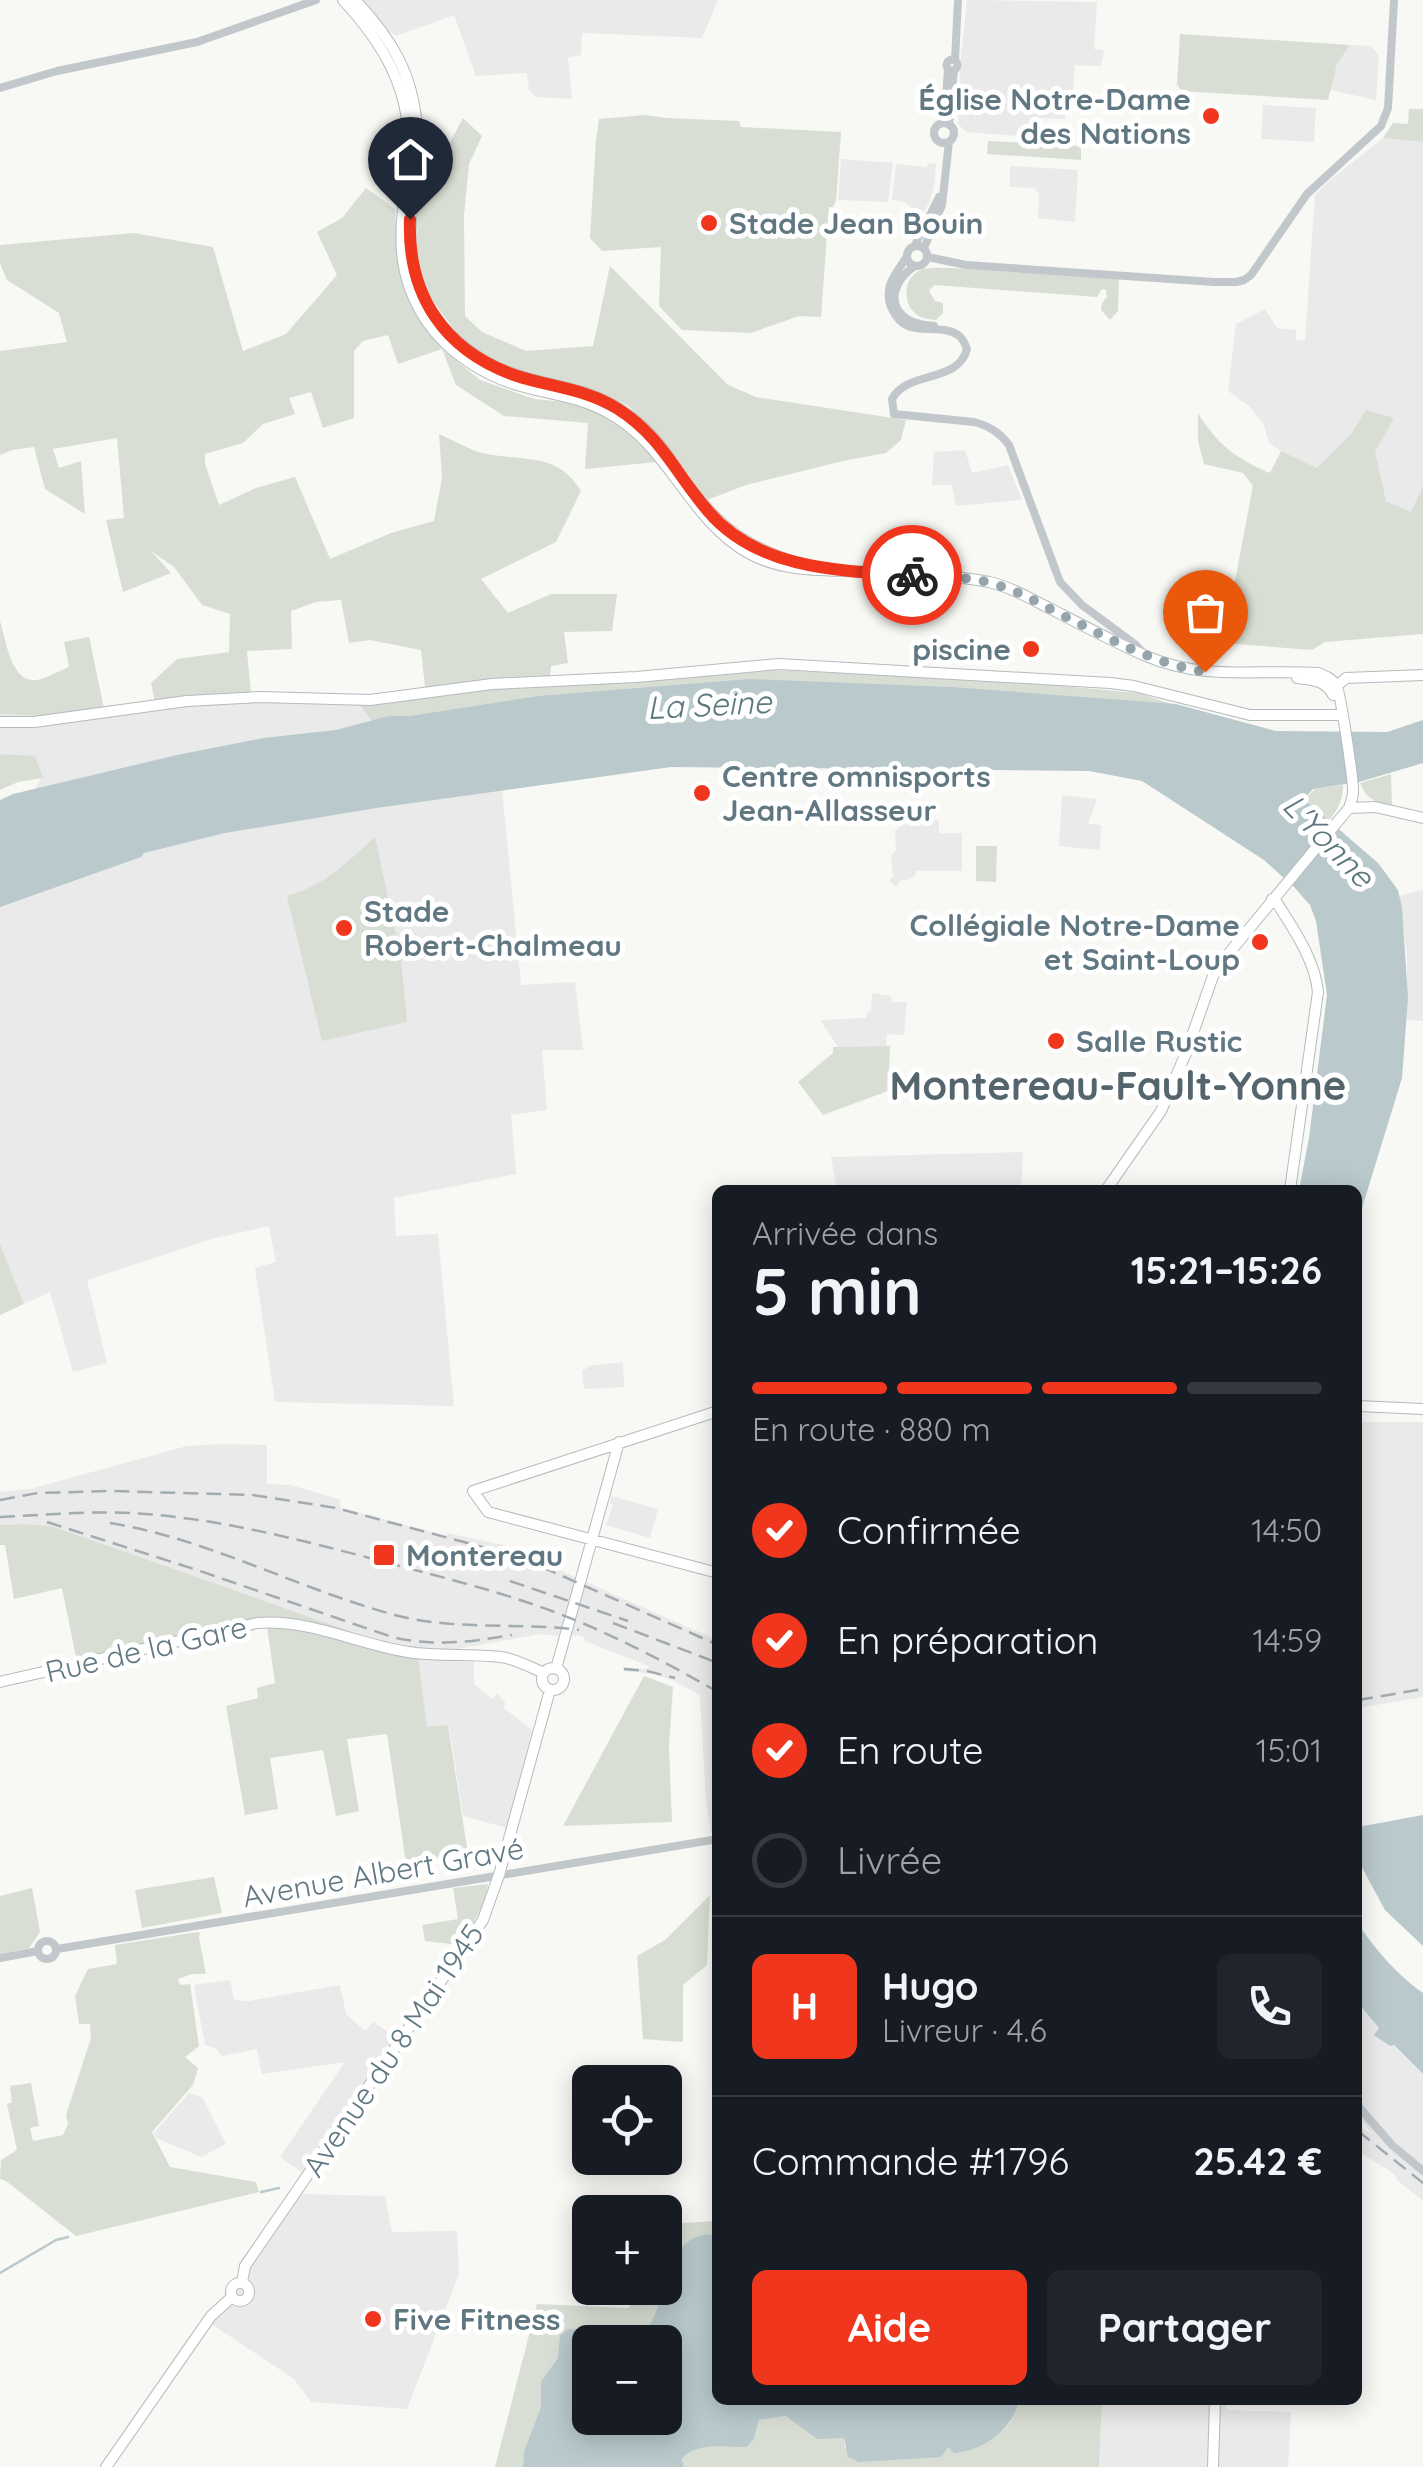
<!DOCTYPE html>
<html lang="fr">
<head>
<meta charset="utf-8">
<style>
	:root { --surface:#171b24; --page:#20242c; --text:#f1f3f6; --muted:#9ea1a6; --line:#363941; --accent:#f0371e }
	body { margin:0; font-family:Quicksand,sans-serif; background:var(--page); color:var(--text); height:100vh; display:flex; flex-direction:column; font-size:38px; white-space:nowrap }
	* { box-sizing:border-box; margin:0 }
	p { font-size:32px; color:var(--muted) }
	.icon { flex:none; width:55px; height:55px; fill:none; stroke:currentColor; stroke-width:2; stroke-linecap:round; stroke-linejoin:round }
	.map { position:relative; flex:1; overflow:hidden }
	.drawer { position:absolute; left:712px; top:1185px; width:650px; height:1220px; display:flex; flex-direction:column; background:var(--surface); border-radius:15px; box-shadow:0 5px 25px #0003 }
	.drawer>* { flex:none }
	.tools { position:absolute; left:572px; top:2065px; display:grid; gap:20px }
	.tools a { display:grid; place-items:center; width:110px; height:110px; border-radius:15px; background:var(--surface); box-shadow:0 5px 25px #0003; font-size:50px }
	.pin { position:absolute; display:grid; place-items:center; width:85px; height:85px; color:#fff; margin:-102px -42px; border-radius:50% 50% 50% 0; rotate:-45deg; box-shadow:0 0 10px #0007 }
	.pin .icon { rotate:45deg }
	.courier { position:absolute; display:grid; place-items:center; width:100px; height:100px; margin:-50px; border:8px solid #f0371e; border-radius:50%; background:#fff; color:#222; box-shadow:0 2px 12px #0007 }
	.headline em { font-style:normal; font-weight:800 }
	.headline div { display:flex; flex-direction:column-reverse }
	.headline { display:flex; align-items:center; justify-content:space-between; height:170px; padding:0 40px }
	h1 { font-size:65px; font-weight:800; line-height:75px }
	.bar { display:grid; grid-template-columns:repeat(4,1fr); gap:15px 10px; align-content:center; height:120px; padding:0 40px }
	.bar i { height:12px; border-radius:8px; background:var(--line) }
	.bar .active { background:var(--accent) }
	.bar p { grid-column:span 4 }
	.line { display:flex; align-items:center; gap:25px; padding:0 40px; border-top:2px solid var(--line) }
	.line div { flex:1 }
	.round { display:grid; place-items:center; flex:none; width:105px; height:105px; border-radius:15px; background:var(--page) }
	ol { padding:0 40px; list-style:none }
	li { display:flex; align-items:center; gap:30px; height:110px }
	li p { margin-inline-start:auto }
	li .icon { padding:10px; border-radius:50%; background:var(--accent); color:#fff; stroke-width:4 }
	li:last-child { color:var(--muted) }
	li i { width:55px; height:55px; border:5px solid var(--line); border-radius:50% }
	.button { display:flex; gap:20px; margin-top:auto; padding:20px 40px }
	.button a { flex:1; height:115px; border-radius:15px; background:var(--accent); color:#fff; font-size:40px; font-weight:800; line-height:115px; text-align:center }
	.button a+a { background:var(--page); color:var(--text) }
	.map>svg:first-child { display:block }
	.built { fill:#e9eae9 }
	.green { fill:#d9ded4 }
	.water { fill:#b9c9cc; fill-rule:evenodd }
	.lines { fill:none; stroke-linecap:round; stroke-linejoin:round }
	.stream { stroke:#b9c9cc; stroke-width:2.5 }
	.major-casing { stroke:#b4bbbe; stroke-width:12 }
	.minor { stroke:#c1c7ca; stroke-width:8 }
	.major { stroke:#fff; stroke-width:10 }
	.rail { stroke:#a2abb0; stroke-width:2.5; stroke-dasharray:15 8; stroke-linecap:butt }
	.done { stroke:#96a5ab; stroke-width:10; stroke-dasharray:0 18 }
	.route { stroke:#f0371e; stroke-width:12 }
	.poi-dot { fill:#f0371e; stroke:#fff; stroke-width:4 }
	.labels { text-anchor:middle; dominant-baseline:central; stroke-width:10; stroke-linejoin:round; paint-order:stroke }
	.poi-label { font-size:30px; font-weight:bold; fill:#617883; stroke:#fff; text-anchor:start }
	.street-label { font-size:30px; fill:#617883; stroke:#fff }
	.water-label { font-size:32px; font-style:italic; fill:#5c787d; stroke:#fff }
	.district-label { font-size:40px; font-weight:bold; fill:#54656d; stroke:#fff }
</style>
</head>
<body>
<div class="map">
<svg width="1423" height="2467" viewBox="0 0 1423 2467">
	<rect width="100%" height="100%" fill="#f8f8f5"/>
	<path class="built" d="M363,0H718L702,38L582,33L581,55L568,58L572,99L536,97L529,90L527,73L476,76L454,15L396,36L389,32Z
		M967,0L1097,2L1094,49L1104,50L1101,66L1075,65L1072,104H1066L1065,119L1034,118L1031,137L966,132L958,124L960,66Z
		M1350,45L1370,46L1379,55L1376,100L1330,90L1337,64Z
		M1263,105L1316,108L1314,142L1261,139Z
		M1383,138L1423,142V518L1281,451L1269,443L1264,425L1249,406L1228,391L1236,324L1265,309L1277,328L1296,330V340H1305L1315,195L1329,181Z
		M841,159L893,163L888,202L838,200Z
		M929,163L936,164L934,186L929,204L923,212L919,213L904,202L892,200L896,164L926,167Z
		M1010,166L1078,170L1075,222L1038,218L1039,195L1037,191L1035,188L1010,187Z
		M965,450L972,473L1008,465L1022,500L956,506L952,485H932L934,452Z
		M354,697L373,723L31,796L42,777L34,757L0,754V714L38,716L183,698Z
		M502,789L521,985L575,982L583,1050H542L547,1110L511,1115L516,1174L394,1198L396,1236L438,1234L454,1406L275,1402L255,1268L276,1262L269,1226L215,1238L87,1280L107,1363L73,1372L50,1292L24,1304L0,1244V904L145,847L383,797Z
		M1062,795L1097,799L1088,824L1101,825L1100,850L1059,846Z
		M910,818L915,821L939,820V833H962V871H916L915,876L907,880H901L896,887L889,880L893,877L891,856L896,850L895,831Z
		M1423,890V1021L1407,1020V954L1399,896Z
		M872,993L891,996L892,1002H907L904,1035L887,1034L886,1046L838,1047L820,1020L866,1018L867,1012L871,1011Z
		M1023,1152L1021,1190H837L831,1157Z
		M623,1362L624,1387L584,1389L582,1370L586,1369L587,1366Z
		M1358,1422H1423V1697L1358,1708Z
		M221,1444L267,1445V1484L291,1485L341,1500L340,1507L446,1536L447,1533L526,1550V1555L577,1578L561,1636L540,1634L452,1650L417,1648L375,1640L54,1528L25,1524L0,1525V1492L30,1489L187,1446Z
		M611,1496L658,1509L650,1538L606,1525L613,1505L610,1503Z
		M586,1582L717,1640V1832L711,1833L706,1801L700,1695L674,1681L654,1674L623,1671V1667L647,1669L649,1666L585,1641L583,1636L571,1635Z
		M418,1659L474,1662V1684L492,1699L497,1693L505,1702L504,1708L532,1730L507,1828L463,1816L449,1725L427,1728Z
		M230,1980L234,2000L249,2001L340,1985L346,2014L365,2031L373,2022L397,2038L304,2174L280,2157L345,2062L262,2074L257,2049L222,2056L215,2048L205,2045L194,1985Z
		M1358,2003L1379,2028L1375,2034L1393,2045L1423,2074V2201L1396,2179L1397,2177L1390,2171L1358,2151V2125L1372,2134L1358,2115Z
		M189,2093L202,2097L226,2144L201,2157L156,2138L154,2133Z
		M299,2194L385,2196L392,2232L457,2231L459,2274L407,2409L311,2402L294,2379L210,2323Z
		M1102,2400H1226L1227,2410L1291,2412L1288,2467H1099Z"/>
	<path class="green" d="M1180,34L1350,45L1337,64L1328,100L1181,91L1177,84Z
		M1409,109H1423V142L1383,138L1393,123L1408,124Z
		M645,115L666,118L739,121L741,127L841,132L836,201L833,207H829L821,317L799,316L751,333L682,330L659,306L661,247L602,251L590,238L596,140L599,119Z
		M463,118L482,136L469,164L464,216L465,316L482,332L526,351L593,346L610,266L728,385L756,397L906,420L901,440L886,453L843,461L746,485L707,500L675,457L630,407L621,402L523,373L466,346L428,294L416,266L419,178L423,153L448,146Z
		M988,141L1081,146V160L987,154Z
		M366,188L395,209L397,245L404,282L422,324L442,349L480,380L534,399L576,403L617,422L651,448L657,462L585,469L588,423L504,416L456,385L442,349L398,364L388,335L363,341L354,351V418L323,428L311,392L289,398L295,414L263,424L243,443L205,454V464L219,505L256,488L295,477L330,559L391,533L434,521L442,478L439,434C453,440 468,449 482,453C522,462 557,451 581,491L556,542L481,579L508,613L551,594H617L612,631L564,632L568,663L551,666L550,676L750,669L865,674L1029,683L1139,693L1174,705L373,723L354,697L425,687L421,650L370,640L349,643L341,600L316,602L291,611L292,649L247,651L251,695L155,702L151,683L177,659L229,652L230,614L202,605L174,567L151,551L171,573L123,592L106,520L124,518L117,438L53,449L59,468L81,461L85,514L45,489L34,447L12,450L0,455V351L67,342L59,313L7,280L0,264V245L134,233L213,247L243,351L286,334L337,275L317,232L342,218Z
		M951,268L1119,279L1118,311L1110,320L1101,310L1102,303L1107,297L1106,290L1102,289L1097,297L934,285L929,291L935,301L943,303V313L936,320C930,319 924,319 919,316C903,307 902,282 917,272C926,266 941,268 951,268Z
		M1366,410L1394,418L1375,452L1386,501L1411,512L1423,486V634L1325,642L1312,650L1197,641L1190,626L1229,612L1253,486L1243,473L1204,464L1198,441V413C1217,444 1236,459 1270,473L1281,451L1317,468L1351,434Z
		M0,621C6,640 11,684 37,680C47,678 59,671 69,667L64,642L89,637L104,708L38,716L0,714Z
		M0,754L35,756L43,778L18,782L0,790Z
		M1391,774L1392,806C1375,802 1366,799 1360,783Z
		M1343,785C1343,800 1338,809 1329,821L1305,799L1315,789Z
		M375,837L401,959L407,1022L322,1041L287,896C327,884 345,864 375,837Z
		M976,846H997L996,882L976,881Z
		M890,1046L888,1091L823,1115L798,1082L833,1053V1047Z
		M0,1244L24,1304L0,1315Z
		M25,1524L54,1527L375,1640L417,1648L427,1727L448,1725L468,1854L406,1863L387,1734L347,1739L359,1811L336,1816L323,1750L270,1758L278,1809L245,1815L226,1706L258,1698L257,1688L275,1683L266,1619L77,1662L62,1588L14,1599L5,1545H0V1525Z
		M644,1676L673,1687L669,1746L672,1822L563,1826Z
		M214,1877L222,1913L142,1928L135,1890Z
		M488,1884C485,1907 472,1926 459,1945L425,1941L422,1925L458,1919L453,1888Z
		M32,1888L40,1932L29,1948L0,1954V1896Z
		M710,1895L707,1965L683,1985V2042L643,2039L637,1956L665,1940Z
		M198,1932L200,1933L199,1938L206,1974H192L178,1979L180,1985L190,1984L199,2046L185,2057L198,2068L193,2085L152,2132L170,2167L256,2182L259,2192L76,2236L6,2181L0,2179L1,2160L17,2150L7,2104L12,2102L10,2086L31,2083L39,2126L30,2128L33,2141L63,2135L68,2124L66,2115L91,2038L90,2024H79L75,1996L88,1969L117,1964L115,1945Z
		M717,2221V2235L705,2234L676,2257L653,2321L646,2330L568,2329L558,2356L541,2381V2407L524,2451L523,2467H495L537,2304L629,2308L633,2288H665V2224Z
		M1019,2400H1102L1099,2467H684L682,2459C697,2441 725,2448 747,2447L754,2439L759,2420L786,2416L800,2424L844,2438L845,2448L948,2447L963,2452C991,2439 1012,2434 1019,2400Z"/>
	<path class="water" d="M749,679L951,687L1176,704L1276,731L1387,732L1423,720V763L1359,782L1313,789L1304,799L1378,863L1398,890L1402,908L1408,998L1402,1078L1358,1221V1190H1299L1309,1138L1327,995L1316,921L1310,905L1294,887L1264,860L1142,781L1089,771L671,767L376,808L225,833L144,853L141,857L0,907V800L13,794L177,755L264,738L336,730L389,716H410L539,696Z
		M1423,1815V1946L1385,1910L1358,1860V1827Z
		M1358,1924C1376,1950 1397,1975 1423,1993V2074L1394,2045L1390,2046L1374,2035L1379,2028L1358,2003Z
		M705,2234L717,2235L718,2400H1019C1014,2429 983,2451 954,2453L948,2447L941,2457L859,2462L848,2457L844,2438L817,2439L786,2416L759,2420L754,2439L747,2447C725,2448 697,2441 682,2459L684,2467H523L524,2451L541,2407V2381L558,2357L560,2336L568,2329L646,2330C665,2306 665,2258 689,2241C694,2237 700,2236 705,2234ZM590,2342H665V2418H590Z"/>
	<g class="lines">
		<path class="stream" d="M261,2192L279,2188
			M0,2273L56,2240L68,2237"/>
		<defs>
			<path id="major" d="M343,0C378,38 406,80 408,133C411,202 383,251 424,317C447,353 487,378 528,388C555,395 582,398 607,412C670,445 687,519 750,554C780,570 812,570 846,571C893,574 942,573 989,582C1011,587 1031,599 1051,609C1082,625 1114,642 1146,656C1204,681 1257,669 1318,673C1326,676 1333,679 1337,687C1340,691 1354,783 1353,792C1353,795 1350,805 1349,808L1220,964L1213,976L1186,1053L1161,1111L1106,1190
				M355,0C392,39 413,74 417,128C421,195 391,254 434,315C454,344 486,366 520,376C544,384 570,387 594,396C625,408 652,431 670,459
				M688,485C720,528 746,547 798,563
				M1297,678C1313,680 1325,680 1333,695
				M1331,691L1346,678L1423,675
				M0,722H34L187,701L260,697L370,700L492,684L636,677L779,664L1110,683L1134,686L1250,715H1342
				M1349,808L1375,807L1423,818
				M1272,899L1277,903C1294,930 1315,960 1318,992L1290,1190
				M1358,1406L1423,1409
				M718,1411L473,1491L488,1512L718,1573
				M542 1679a11 11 0 1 1 22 0a11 11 0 1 1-22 0Z
				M556,1669L619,1442
				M0,1682L257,1623C310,1619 357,1644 408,1652C439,1657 470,1653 501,1657C516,1659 530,1667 544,1673
				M242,2282L245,2266L483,1920L499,1875L550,1690
				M231 2292a9 9 0 1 1 18 0a9 9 0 1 1-18 0Z
				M106,2467L211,2316L232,2297
				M1213,2467L1215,2400"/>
		</defs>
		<use href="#major" class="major-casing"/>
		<path class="minor" d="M946.5 65a5.5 5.5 0 1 1 11 0a5.5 5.5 0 1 1-11 0Z
			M955,60L958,0
			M0,88L57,71L197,42L316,0
			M946,99L948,69
			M934 133a10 10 0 1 1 20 0a10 10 0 1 1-20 0Z
			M949,125L954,70
			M915,245L939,197
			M907 256a10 10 0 1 1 20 0a10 10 0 1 1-20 0Z
			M924,248L942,205L949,142
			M928,257L966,265L1214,282H1236L1244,280L1251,275L1307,194L1381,126L1388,108L1394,0
			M915,266C895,278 884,306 909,320C917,325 926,325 934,326
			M894,414L974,422C989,426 999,432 1009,445L1060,582L1082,605L1136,645L1143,653
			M894,414L892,399C907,370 958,384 967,349C964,343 964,339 958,335C937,321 906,341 892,309C888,301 888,293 890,285C894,274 902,265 907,256
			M38 1950a9 9 0 1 1 18 0a9 9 0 1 1-18 0Z
			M57,1949L718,1839
			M0,1958L38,1951
			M1358,2106L1392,2145L1423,2171"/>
		<use href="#major" class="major"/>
		<path class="rail" d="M0,1500L38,1493L110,1491L253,1495L336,1508L490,1549L533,1563L718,1645
			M0,1517C43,1515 86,1511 130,1513C209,1517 285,1536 362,1556C421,1572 481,1586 538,1606C601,1628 660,1659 718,1692
			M47,1522L194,1569L392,1637C434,1647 470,1642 512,1635
			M110,1523C209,1539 298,1589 395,1615C455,1631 518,1622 579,1630
			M510,1581L628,1621
			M613,1623L718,1663
			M624,1669L647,1671L675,1678
			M1358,1700L1423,1689
			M1358,2131L1423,2183"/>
	</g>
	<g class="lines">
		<path class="done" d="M912,575C940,577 971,576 997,585C1018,591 1035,601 1054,611C1103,635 1150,663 1205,672"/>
		<path class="route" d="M410,219C407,295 444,351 517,376C551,387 587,389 618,409C661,436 676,474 708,511C758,570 841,571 912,575"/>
	</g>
	<g class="poi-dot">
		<circle cx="1211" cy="116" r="10"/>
		<circle cx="709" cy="223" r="10"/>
		<circle cx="1031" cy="649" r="10"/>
		<circle cx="702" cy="793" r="10"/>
		<circle cx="344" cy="928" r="10"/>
		<circle cx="1260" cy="942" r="10"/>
		<circle cx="1056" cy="1041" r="10"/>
		<rect x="372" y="1543" width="24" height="24" rx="5"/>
		<circle cx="373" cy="2319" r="10"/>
	</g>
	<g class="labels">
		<g class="poi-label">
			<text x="1191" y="99" text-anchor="end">Église Notre-Dame<tspan x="1191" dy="34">des Nations</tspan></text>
			<text x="729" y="223">Stade Jean Bouin</text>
			<text x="1011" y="649" text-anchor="end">piscine</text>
			<text x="722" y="776">Centre omnisports<tspan x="722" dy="34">Jean-Allasseur</tspan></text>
			<text x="364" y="911">Stade<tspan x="364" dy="34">Robert-Chalmeau</tspan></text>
			<text x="1240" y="925" text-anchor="end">Collégiale Notre-Dame<tspan x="1240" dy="34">et Saint-Loup</tspan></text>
			<text x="1076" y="1041">Salle Rustic</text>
			<text x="406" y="1555">Montereau</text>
			<text x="393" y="2319">Five Fitness</text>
		</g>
		<g class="street-label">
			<text transform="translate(146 1649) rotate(-13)">Rue de la Gare</text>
			<text transform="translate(383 1872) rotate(-10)">Avenue Albert Gravé</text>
			<text transform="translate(393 2050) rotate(-56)">Avenue du 8 Mai 1945</text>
		</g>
		<g class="water-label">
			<text transform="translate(709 704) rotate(-3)">La Seine</text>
			<text transform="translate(1329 840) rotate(46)">L'Yonne</text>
		</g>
		<g class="district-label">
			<text x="1118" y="1085">Montereau-Fault-Yonne</text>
		</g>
	</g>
</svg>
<div class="tools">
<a><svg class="icon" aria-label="locate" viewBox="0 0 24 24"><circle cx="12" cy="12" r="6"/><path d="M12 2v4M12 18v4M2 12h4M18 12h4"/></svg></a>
<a>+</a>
<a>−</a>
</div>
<div class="pin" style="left:1205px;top:672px;background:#ea580c"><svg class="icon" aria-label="bag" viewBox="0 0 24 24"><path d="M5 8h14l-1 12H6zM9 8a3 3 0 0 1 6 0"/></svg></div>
<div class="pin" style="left:410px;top:219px;background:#1f2937"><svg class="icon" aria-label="home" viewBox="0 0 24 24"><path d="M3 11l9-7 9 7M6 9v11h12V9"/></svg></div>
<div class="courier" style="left:912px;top:575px"><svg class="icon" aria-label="bike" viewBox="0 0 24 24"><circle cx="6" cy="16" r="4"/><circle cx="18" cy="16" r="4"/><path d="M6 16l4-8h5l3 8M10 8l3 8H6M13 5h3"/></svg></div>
<section class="drawer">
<div class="headline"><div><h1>5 min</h1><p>Arrivée dans</p></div><em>15:21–15:26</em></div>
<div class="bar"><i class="active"></i><i class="active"></i><i class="active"></i><i></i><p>En route · 880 m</p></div>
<ol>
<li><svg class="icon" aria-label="check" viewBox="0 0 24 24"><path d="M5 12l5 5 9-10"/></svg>Confirmée<p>14:50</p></li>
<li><svg class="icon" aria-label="check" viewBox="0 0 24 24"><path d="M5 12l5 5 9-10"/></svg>En préparation<p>14:59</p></li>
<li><svg class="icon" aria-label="check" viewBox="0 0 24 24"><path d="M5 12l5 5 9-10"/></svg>En route<p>15:01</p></li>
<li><i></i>Livrée</li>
</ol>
<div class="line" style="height:180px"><b class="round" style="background:var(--accent);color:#fff">H</b><div><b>Hugo</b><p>Livreur · 4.6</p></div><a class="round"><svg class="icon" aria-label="phone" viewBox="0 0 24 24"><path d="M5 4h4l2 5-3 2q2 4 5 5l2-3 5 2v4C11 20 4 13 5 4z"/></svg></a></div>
<div class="line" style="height:130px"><div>Commande #1796</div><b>25.42 €</b></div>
<div class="button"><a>Aide</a><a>Partager</a></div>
</section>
</div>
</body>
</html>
